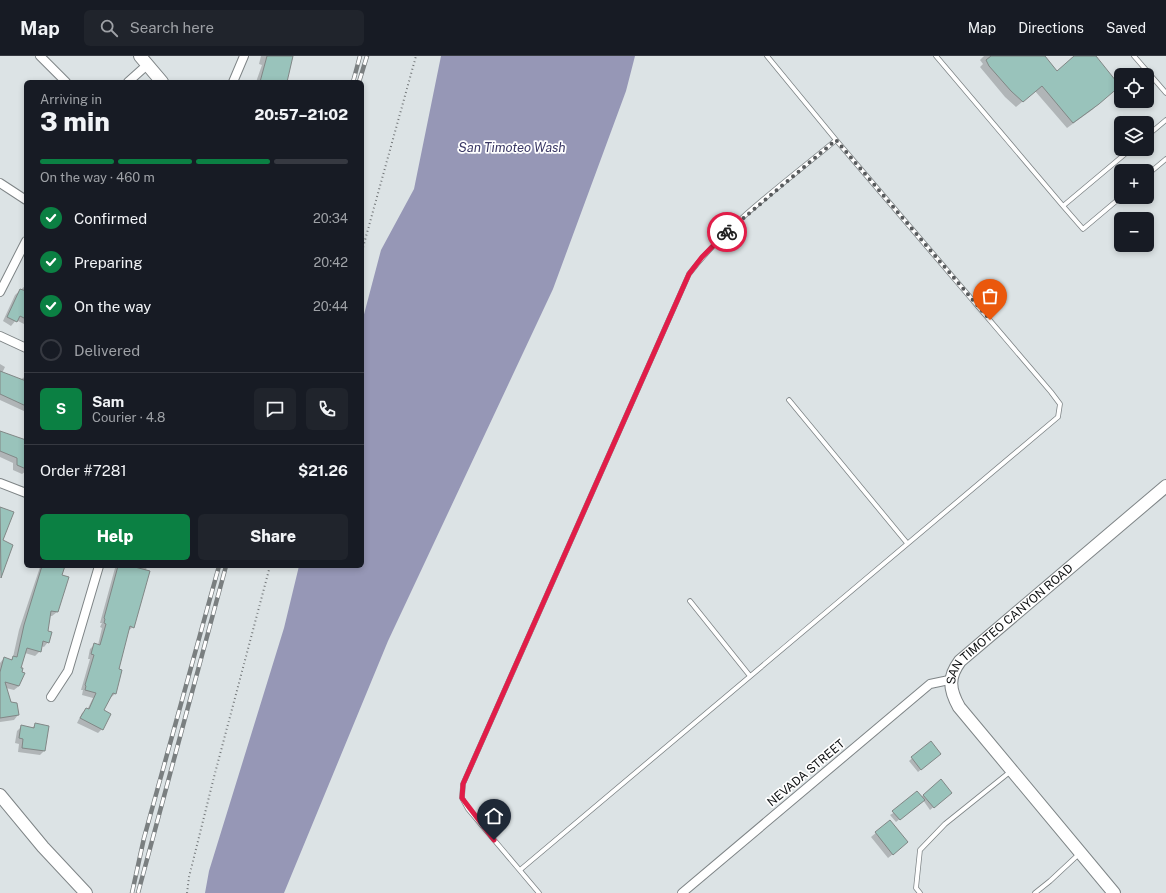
<!DOCTYPE html>
<html lang="en">
<head>
<meta charset="utf-8">
<style>
	:root { --surface:#171b24; --page:#20242c; --text:#f1f3f6; --muted:#9ea1a6; --line:#363941; --accent:#0b8043 }
	body { margin:0; font-family:"Public Sans",sans-serif; background:var(--page); color:var(--text); height:100vh; display:flex; flex-direction:column; font-size:15px; white-space:nowrap }
	* { box-sizing:border-box; margin:0 }
	p { font-size:13px; color:var(--muted) }
	.icon { flex:none; width:22px; height:22px; fill:none; stroke:currentColor; stroke-width:2; stroke-linecap:round; stroke-linejoin:round }
	.map { position:relative; flex:1; overflow:hidden }
	.panel { position:absolute; left:24px; top:24px; width:340px; height:488px; display:flex; flex-direction:column; background:var(--surface); border-radius:6px; box-shadow:0 2px 6px #0003 }
	.panel>* { flex:none }
	.controls { position:absolute; left:1114px; top:12px; display:grid; gap:8px }
	.controls a { display:grid; place-items:center; width:40px; height:40px; border-radius:6px; background:var(--surface); box-shadow:0 2px 6px #0003; font-size:20px }
	.pin { position:absolute; display:grid; place-items:center; width:34px; height:34px; color:#fff; margin:-41px -17px; border-radius:50% 50% 50% 0; rotate:-45deg; box-shadow:0 0 4px #0007 }
	.pin .icon { rotate:45deg }
	.courier { position:absolute; display:grid; place-items:center; width:40px; height:40px; margin:-20px; border:3px solid #e11d48; border-radius:50%; background:#fff; color:#222; box-shadow:0 1px 5px #0007 }
	.headline em { font-style:normal; font-weight:800 }
	.headline div { display:flex; flex-direction:column-reverse }
	.headline { display:flex; align-items:center; justify-content:space-between; height:68px; padding:0 16px }
	h1 { font-size:26px; font-weight:800; line-height:30px }
	.bar { display:grid; grid-template-columns:repeat(4,1fr); gap:6px 4px; align-content:center; height:48px; padding:0 16px }
	.bar i { height:5px; border-radius:3px; background:var(--line) }
	.bar .on { background:var(--accent) }
	.bar p { grid-column:span 4 }
	.line { display:flex; align-items:center; gap:10px; padding:0 16px; border-top:1px solid var(--line) }
	.line div { flex:1 }
	.round { display:grid; place-items:center; flex:none; width:42px; height:42px; border-radius:6px; background:var(--page) }
	ol { padding:0 16px; list-style:none }
	li { display:flex; align-items:center; gap:12px; height:44px }
	li p { margin-inline-start:auto }
	li .icon { padding:4px; border-radius:50%; background:var(--accent); color:#fff; stroke-width:4 }
	li:last-child { color:var(--muted) }
	li i { width:22px; height:22px; border:2px solid var(--line); border-radius:50% }
	.primary-button { display:flex; gap:8px; margin-top:auto; padding:8px 16px }
	.primary-button a { flex:1; height:46px; border-radius:6px; background:var(--accent); color:#fff; font-size:16px; font-weight:800; line-height:46px; text-align:center }
	.primary-button a+a { background:var(--page); color:var(--text) }
	header { display:flex; align-items:center; gap:24px; box-sizing:border-box; height:56px; padding:0 20px; background:var(--surface); border-bottom:1px solid var(--line) }
	header strong { font-size:19px }
	nav { display:flex; gap:22px; margin-inline-start:auto; font-size:14px }
	.search { width:280px; height:36px; background:var(--page); display:flex; align-items:center; gap:10px; box-sizing:border-box; padding:0 14px; border-radius:6px; color:var(--muted); font-size:15px }
	.map>svg:first-child { display:block }
	.water { fill:#9697b6 }
	.shadow { fill:#0003 }
	.building { fill:#99c3bb; stroke:#818786 }
	.lines { fill:none; stroke-linecap:round; stroke-linejoin:round }
	.lane-casing { stroke:#7e8486; stroke-width:5.5 }
	.street-casing { stroke:#7e8486; stroke-width:10 }
	.secondary-casing { stroke:#7e8486; stroke-width:14 }
	.path { stroke:#74787a; stroke-width:2; stroke-dasharray:1 3; stroke-linecap:butt }
	.lane { stroke:#fff; stroke-width:4 }
	.street { stroke:#fff; stroke-width:8 }
	.secondary { stroke:#fff; stroke-width:12 }
	.rail-casing { stroke:#7a7f80; stroke-width:4.5 }
	.rail { stroke:#fff; stroke-width:3; stroke-dasharray:9; stroke-linecap:butt }
	.done { stroke:#575a5c; stroke-width:4; stroke-dasharray:0 7.2 }
	.route { stroke:#e11d48; stroke-width:5 }
	.labels { text-anchor:middle; dominant-baseline:central; stroke-width:3.5; stroke-linejoin:round; paint-order:stroke }
	.street-label { font-size:12px; fill:#0f1112; stroke:#fff }
	.water-label { font-size:13px; font-style:italic; fill:#3a3865; stroke:#fff }
</style>
</head>
<body>
<header>
<strong>Map</strong>
<div class="search"><svg class="icon" aria-label="search" viewBox="0 0 24 24"><circle cx="10" cy="10" r="6"/><path d="M15 15l6 6"/></svg>Search here</div>
<nav><a>Map</a><a>Directions</a><a>Saved</a></nav>
</header>
<div class="map">
<svg width="1166" height="837" viewBox="0 0 1166 837">
	<rect width="100%" height="100%" fill="#dce3e5"/>
	<path class="water" d="M441,0H635L626,35L553,233L388,585L284,837H205L209,815L284,572L299,510H362V266L381,194L414,133Z"/>
	<path class="shadow" d="M261,0H293L286,26H256L262,9L259,8Z
		M984,0H1043L1057,16L1075,0H1094L1112,36L1092,54L1067,72L1035,35L1016,51L1005,41L980,11L983,8L980,4Z
		M25,230L26,269L16,264L11,270L3,265L15,239Z
		M0,308L5,311L2,317L20,324L26,320V356L0,344Z
		M0,376L26,385V415L22,418L13,414V407L0,401Z
		M0,452L12,457L1,485L3,512L0,515Z
		M64,510L61,520L57,556L52,560H50L47,576L48,586L44,591L41,590L40,595L35,600L25,597L20,612L19,630L14,634L6,632L10,647L18,659L14,664L0,666V607L4,602L11,604L13,601L19,574L40,511Z
		M117,510H147L133,571L128,575L117,613L115,638L110,642L103,655L102,673L98,677L77,667L82,657L87,654L93,642L82,639L83,634H81L90,603H88L90,593L95,588L98,589L102,572L100,571L102,567H100L115,512Z
		M35,669L44,695L40,699L18,696L19,688L15,687L17,675L22,670L32,672Z
		M930,686L937,700L918,716L909,705Z
		M924,739H947L930,754L923,744L896,766L890,759Z
		M890,765L902,791L888,802L871,781Z"/>
	<path class="building" d="M267,0H293L287,26H260Z
		M991,0H1045L1057,15L1074,0H1096L1120,30L1099,48L1073,67L1042,30L1023,46L1011,35L989,10L986,4Z
		M20,233L26,235V263L20,260L17,266L7,261Z
		M0,315L26,325V350L0,338Z
		M0,375L26,384V413L17,409V402L0,395Z
		M0,451L14,456L3,484L13,489L1,522Z
		M42,510H65L62,519L69,521L58,556L51,555L48,575L52,576L49,587L43,585L41,596L27,592L21,612H23L22,616L25,617L19,630L5,626L11,646L17,647L19,659L0,662V616L4,601L12,604L13,600L17,601L24,569Z
		M118,510H131L150,515L134,572L130,570L119,613L122,614L116,638L113,637L104,654L111,658L103,674L80,662L86,652L89,653L96,637L85,634L86,630L85,629L94,599L91,598L94,587L100,589L106,568L104,567L105,563L104,562Z
		M35,667L49,670L45,695L22,692L23,683L19,682L21,669L34,672Z
		M931,685L941,698L921,714L911,701Z
		M941,723L952,737L934,752L923,739Z
		M917,735L925,744L900,764L892,755Z
		M890,764L908,786L893,799L875,776Z"/>
	<g class="lines">
		<defs>
			<path id="lane" d="M936,0L1063,150L1131,93
				M1134,0L1166,37
				M1147,80L1166,64
				M1147,119L1166,103
				M1063,150L1083,173L1121,141
				M789,344L907,487
				M690,545L750,620
				M520,814L1058,361L1060,348L1051,336L836,84
				M539,837L468,753L462,742L463,728L689,218C728,167 786,126 836,84L767,0
				M920,837L916,832L920,794L945,768L1011,715
				M1035,837L1050,825L1079,798"/>
			<path id="street" d="M40,0L66,26
				M128,26L147,9
				M233,26L244,0
				M0,127L26,144
				M0,236L26,185
				M0,280L26,292
				M0,427L26,437
				M51,641L68,615L99,510
				M682,837L930,628L949,624"/>
			<g id="secondary">
				<path d="M140,0L162,26"/>
				<path d="M0,739L43,791L86,837"/>
				<path id="s1" d="M1114,837L959,651C949,633 948,621 960,605L1166,430"/>
			</g>
		</defs>
		<use href="#lane" class="lane-casing"/>
		<use href="#street" class="street-casing"/>
		<use href="#secondary" class="secondary-casing"/>
		<path class="path" d="M362,195L416,0
			M187,837L189,821L214,721L270,510"/>
		<use href="#lane" class="lane"/>
		<use href="#street" class="street"/>
		<use href="#secondary" class="secondary"/>
		<defs>
			<path id="rail" d="M353,26L360,0
				M359,26L367,0
				M132,837L144,782L219,510
				M138,837L226,510"/>
		</defs>
		<use href="#rail" class="rail-casing"/>
		<use href="#rail" class="rail"/>
	</g>
	<g class="lines">
		<path class="done" d="M727,176L836,84L990,264"/>
		<path class="route" d="M494,784L462,742L463,728L689,218L702,201L727,176"/>
	</g>
	<g class="labels">
		<g class="street-label">
			<text stroke="none"><textPath href="#s1" startOffset="352">SAN TIMOTEO CANYON ROAD</textPath></text>
			<text transform="translate(806 717) rotate(-40)">NEVADA STREET</text>
		</g>
		<g class="water-label">
			<text x="512" y="91">San Timoteo Wash</text>
		</g>
	</g>
</svg>
<div class="controls">
<a><svg class="icon" aria-label="locate" viewBox="0 0 24 24"><circle cx="12" cy="12" r="6"/><path d="M12 2v4M12 18v4M2 12h4M18 12h4"/></svg></a>
<a><svg class="icon" aria-label="layers" viewBox="0 0 24 24"><path d="M12 4l9 5-9 5-9-5zM3 14l9 5 9-5"/></svg></a>
<a>+</a>
<a>−</a>
</div>
<div class="pin" style="left:990px;top:264px;background:#ea580c"><svg class="icon" aria-label="bag" viewBox="0 0 24 24"><path d="M5 8h14l-1 12H6zM9 8a3 3 0 0 1 6 0"/></svg></div>
<div class="pin" style="left:494px;top:784px;background:#1f2937"><svg class="icon" aria-label="home" viewBox="0 0 24 24"><path d="M3 11l9-7 9 7M6 9v11h12V9"/></svg></div>
<div class="courier" style="left:727px;top:176px"><svg class="icon" aria-label="bike" viewBox="0 0 24 24"><circle cx="6" cy="16" r="4"/><circle cx="18" cy="16" r="4"/><path d="M6 16l4-8h5l3 8M10 8l3 8H6M13 5h3"/></svg></div>
<section class="panel">
<div class="headline"><div><h1>3 min</h1><p>Arriving in</p></div><em>20:57–21:02</em></div>
<div class="bar"><i class="on"></i><i class="on"></i><i class="on"></i><i></i><p>On the way · 460 m</p></div>
<ol>
<li><svg class="icon" aria-label="check" viewBox="0 0 24 24"><path d="M5 12l5 5 9-10"/></svg>Confirmed<p>20:34</p></li>
<li><svg class="icon" aria-label="check" viewBox="0 0 24 24"><path d="M5 12l5 5 9-10"/></svg>Preparing<p>20:42</p></li>
<li><svg class="icon" aria-label="check" viewBox="0 0 24 24"><path d="M5 12l5 5 9-10"/></svg>On the way<p>20:44</p></li>
<li><i></i>Delivered</li>
</ol>
<div class="line" style="height:72px"><b class="round" style="background:var(--accent);color:#fff">S</b><div><b>Sam</b><p>Courier · 4.8</p></div><a class="round"><svg class="icon" aria-label="chat" viewBox="0 0 24 24"><path d="M4 5h16v11H9l-5 4z"/></svg></a><a class="round"><svg class="icon" aria-label="phone" viewBox="0 0 24 24"><path d="M5 4h4l2 5-3 2q2 4 5 5l2-3 5 2v4C11 20 4 13 5 4z"/></svg></a></div>
<div class="line" style="height:52px"><div>Order #7281</div><b>$21.26</b></div>
<div class="primary-button"><a>Help</a><a>Share</a></div>
</section>
</div>
</body>
</html>
